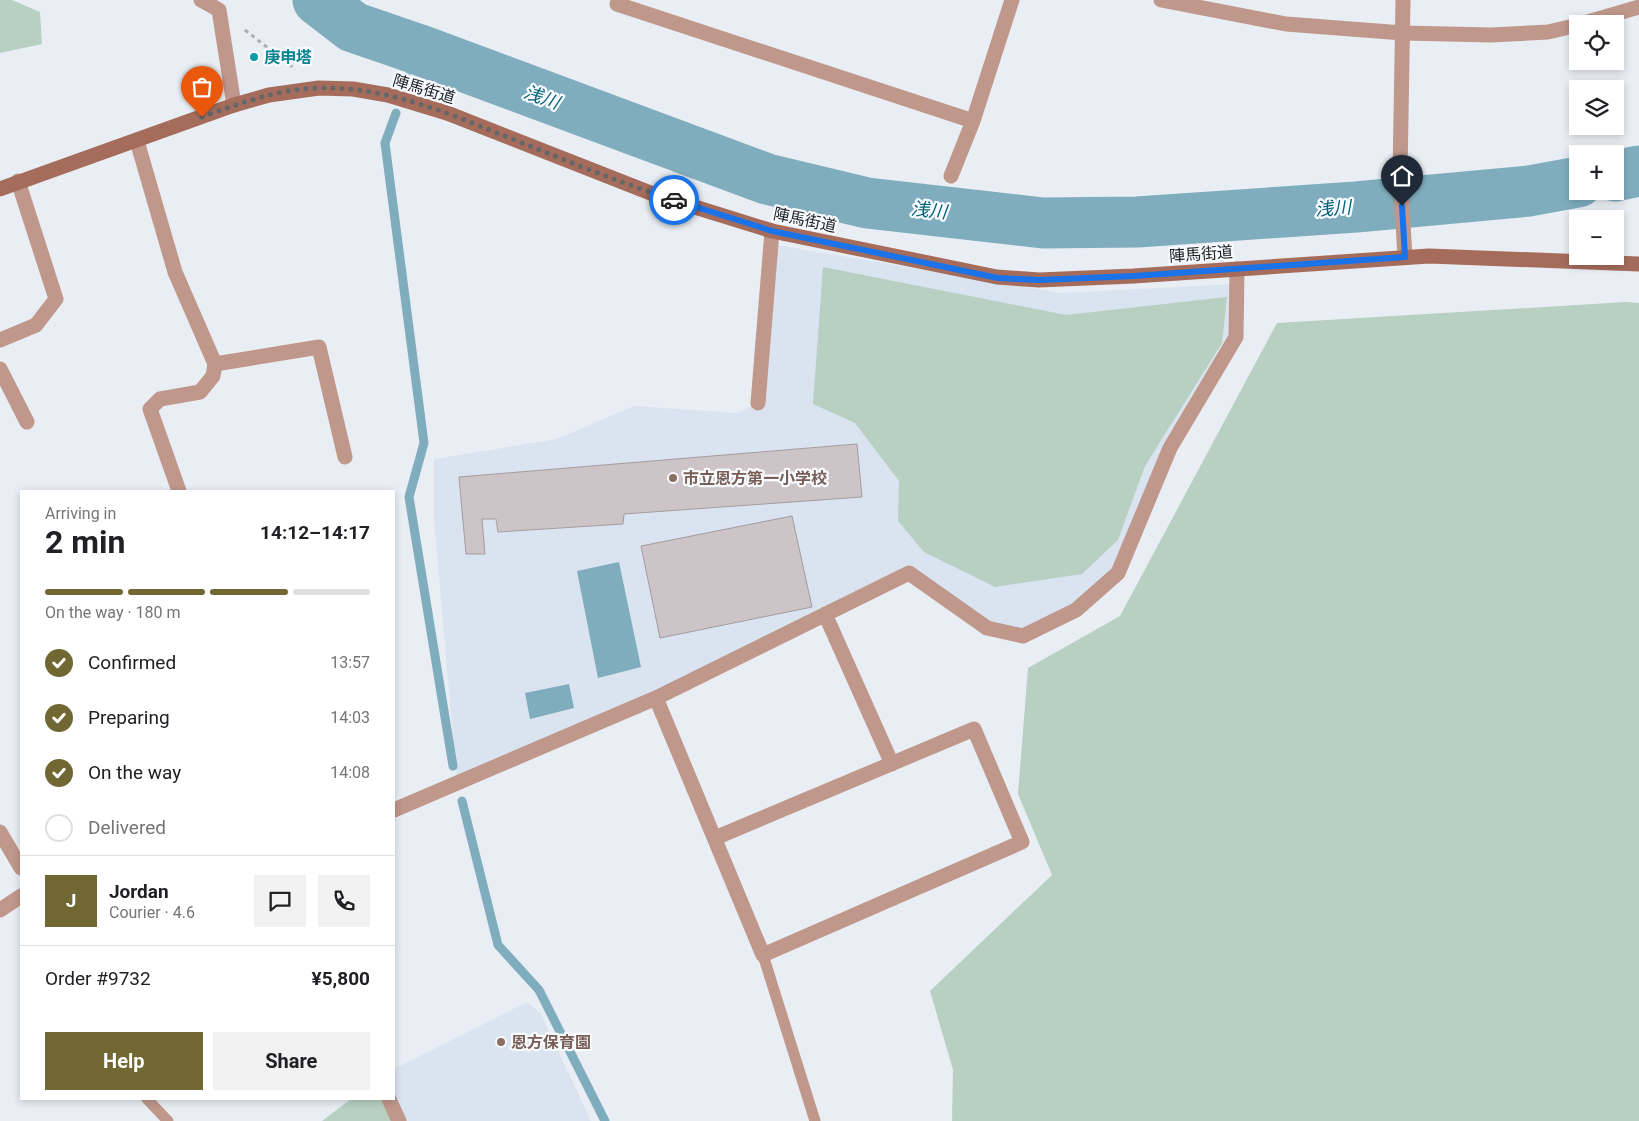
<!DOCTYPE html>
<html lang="en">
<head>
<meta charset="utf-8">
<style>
	:root { --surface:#fff; --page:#f2f2f2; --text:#202124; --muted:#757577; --line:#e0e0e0; --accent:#716733 }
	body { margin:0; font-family:Roboto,"Noto Sans JP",sans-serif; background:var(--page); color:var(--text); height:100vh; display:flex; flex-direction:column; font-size:19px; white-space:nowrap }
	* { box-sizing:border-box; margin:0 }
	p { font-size:16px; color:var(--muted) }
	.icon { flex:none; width:28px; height:28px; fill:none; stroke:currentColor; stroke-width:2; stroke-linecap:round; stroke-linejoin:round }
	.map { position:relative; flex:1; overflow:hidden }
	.panel { position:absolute; left:20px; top:490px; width:375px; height:610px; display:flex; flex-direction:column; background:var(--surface); border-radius:0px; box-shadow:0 2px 8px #0003 }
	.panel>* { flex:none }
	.fabs { position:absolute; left:1569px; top:15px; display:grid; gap:10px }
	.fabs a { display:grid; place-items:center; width:55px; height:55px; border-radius:0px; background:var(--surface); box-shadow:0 2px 8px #0003; font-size:25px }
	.pin { position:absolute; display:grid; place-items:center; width:42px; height:42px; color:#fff; margin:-51px -21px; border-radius:50% 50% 50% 0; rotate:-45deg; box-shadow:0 0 5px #0007 }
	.pin .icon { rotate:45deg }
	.courier { position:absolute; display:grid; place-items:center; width:50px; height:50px; margin:-25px; border:4px solid #1a73e8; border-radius:50%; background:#fff; color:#222; box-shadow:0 1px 6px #0007 }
	.head em { font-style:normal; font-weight:700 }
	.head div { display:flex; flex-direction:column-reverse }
	.head { display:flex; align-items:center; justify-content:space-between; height:85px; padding:0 25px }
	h1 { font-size:32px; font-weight:700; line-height:38px }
	.bar { display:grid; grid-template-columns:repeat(4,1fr); gap:8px 5px; align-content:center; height:60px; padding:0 25px }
	.bar i { height:6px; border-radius:4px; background:var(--line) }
	.bar .selected { background:var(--accent) }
	.bar p { grid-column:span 4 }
	.line { display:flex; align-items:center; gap:12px; padding:0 25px; border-top:1px solid var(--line) }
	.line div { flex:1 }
	.round { display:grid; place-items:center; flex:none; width:52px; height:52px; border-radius:0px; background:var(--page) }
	ol { padding:0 25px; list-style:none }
	li { display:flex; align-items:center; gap:15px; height:55px }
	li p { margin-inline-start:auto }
	li .icon { padding:5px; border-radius:50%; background:var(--accent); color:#fff; stroke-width:4 }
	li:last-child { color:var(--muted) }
	li i { width:28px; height:28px; border:2px solid var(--line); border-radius:50% }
	.cta { display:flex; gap:10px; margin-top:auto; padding:10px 25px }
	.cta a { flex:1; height:58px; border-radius:0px; background:var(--accent); color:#fff; font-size:20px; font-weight:700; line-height:58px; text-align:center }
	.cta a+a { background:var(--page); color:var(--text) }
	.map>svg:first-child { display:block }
	.built { fill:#dae3f0 }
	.green { fill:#b7d0c1 }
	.water { fill:#7fadbd }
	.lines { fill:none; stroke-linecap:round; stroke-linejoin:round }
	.stream { stroke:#7fadbd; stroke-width:9 }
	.river { stroke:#7fadbd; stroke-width:51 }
	.building { fill:#ccc4c6; stroke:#a49c9e }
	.path { stroke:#abb0b4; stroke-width:3; stroke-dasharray:4 4; stroke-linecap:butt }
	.lane { stroke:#bf978b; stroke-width:11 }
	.street { stroke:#bf978b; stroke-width:15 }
	.secondary { stroke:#a56c5b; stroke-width:15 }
	.done { stroke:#64676a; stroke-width:5; stroke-dasharray:0 9 }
	.route { stroke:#1a73e8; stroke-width:6 }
	.culture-dot { fill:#0f9aa8; stroke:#f8fbff; stroke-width:2 }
	.education-dot { fill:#8d6e63; stroke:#f8fbff; stroke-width:2 }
	.labels { text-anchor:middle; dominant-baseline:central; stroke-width:4.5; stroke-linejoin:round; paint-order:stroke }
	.culture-label { font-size:16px; font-weight:bold; fill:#0d838f; stroke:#f8fbff; text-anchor:start }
	.street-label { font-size:16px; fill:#1c1e20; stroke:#f8fbff }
	.education-label { font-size:16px; font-weight:bold; fill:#785e54; stroke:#f8fbff; text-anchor:start }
	.water-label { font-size:18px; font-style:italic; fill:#006178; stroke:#f8fbff }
</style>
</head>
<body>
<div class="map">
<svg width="1639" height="1121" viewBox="0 0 1639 1121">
	<rect width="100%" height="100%" fill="#e9eef4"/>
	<path class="built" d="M771,244L1061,293L1236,284V337L1170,448L1118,573L1023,636L987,628L909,573L825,614L457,781L434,520V459L557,439L634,406L737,413L758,403Z
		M527,1002L541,1014L591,1121H399L394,1099V1069Z"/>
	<path class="green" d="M0,0H12L40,12L42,44L0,53Z
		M823,267L1066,315L1227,297L1222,343L1145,466L1118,540L1082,574L995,587L924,552L898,521L899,481L855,423L813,404Z
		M1626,302L1639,303V1121H952L953,1070L930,991L1052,875L1018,794L1028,668L1120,616L1277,323Z
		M351,1099H389L399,1121H322Z"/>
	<path class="water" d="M619,562L641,667L598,678L577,571Z
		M569,684L574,708L530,719L525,693Z"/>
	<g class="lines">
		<path class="stream" d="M410,70L417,49
			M396,113L385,143L424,443L409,497L453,766
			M462,801L498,945L539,990L605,1121"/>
		<path class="river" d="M318,0L353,27L417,49L767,179L867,203L1043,223L1137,222L1356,207L1529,191L1578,182
			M1615,176L1639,171"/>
	</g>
	<path class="building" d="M857,444L862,497L624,514L623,524L498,532L496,519H482L485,554H466L459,477Z
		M792,516L812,607L660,638L641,546Z"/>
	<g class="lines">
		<path class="path" d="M245,30L295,69"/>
		<path class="lane" d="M763,955L815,1121
			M147,1099L168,1121"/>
		<path class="street" d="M201,0L219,10L234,105
			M1161,0L1286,24L1403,33L1491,35L1548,32L1578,25
			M1403,0L1400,174L1405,257
			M617,4L973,121
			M1581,24L1639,7
			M137,141L175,272L215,364L213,376L200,392L160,399L150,409L179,491
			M951,176L973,121L1012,0
			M0,340L36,325L56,299L18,181
			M215,364L319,347L345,457
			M0,369L27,422
			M758,403L772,231
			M825,614L892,764
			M656,698L763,955L1022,842L974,729L715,838
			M394,810L656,698L909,573L987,628L1023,636L1076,610L1118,573L1170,448L1236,337L1237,269
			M0,832L21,868
			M0,910L21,896
			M389,1099L399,1121"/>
		<path class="secondary" d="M0,189L234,105L269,95L319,88L353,89L388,95L447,113L653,194L772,231L997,277L1039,280L1134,276L1429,256L1639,264"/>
	</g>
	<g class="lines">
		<path class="done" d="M202,117C240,103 278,89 319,88C381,86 441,110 497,133C556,156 614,181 674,200"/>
		<path class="route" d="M674,200L772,231L998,278L1039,280L1134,276L1405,257L1402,206"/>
	</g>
	<circle class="culture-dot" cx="254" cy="57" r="5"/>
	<g class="education-dot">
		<circle cx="673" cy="478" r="5"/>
		<circle cx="501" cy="1042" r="5"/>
	</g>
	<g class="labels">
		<g class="culture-label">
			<text x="264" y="57">庚申塔</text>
		</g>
		<g class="street-label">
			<text transform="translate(424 89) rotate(17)">陣馬街道</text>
			<text transform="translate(805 220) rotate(12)">陣馬街道</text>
			<text transform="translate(1201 254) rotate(-4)">陣馬街道</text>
		</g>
		<g class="education-label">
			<text x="683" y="478">市立恩方第一小学校</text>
			<text x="511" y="1042">恩方保育園</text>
		</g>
		<g class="water-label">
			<text transform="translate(542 97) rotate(20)">浅川</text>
			<text transform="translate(1333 208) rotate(-4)">浅川</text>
			<text transform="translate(929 210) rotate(6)">浅川</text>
		</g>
	</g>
</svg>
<div class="fabs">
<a><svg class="icon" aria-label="locate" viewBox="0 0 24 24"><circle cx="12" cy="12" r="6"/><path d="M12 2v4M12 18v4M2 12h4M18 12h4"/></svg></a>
<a><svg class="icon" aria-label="layers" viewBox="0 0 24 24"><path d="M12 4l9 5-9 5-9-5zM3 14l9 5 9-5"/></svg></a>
<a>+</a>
<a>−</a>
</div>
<div class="pin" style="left:202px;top:117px;background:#ea580c"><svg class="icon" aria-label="bag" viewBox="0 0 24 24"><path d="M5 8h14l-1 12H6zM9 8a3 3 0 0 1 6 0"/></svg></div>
<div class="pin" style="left:1402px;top:206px;background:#1f2937"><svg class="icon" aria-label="home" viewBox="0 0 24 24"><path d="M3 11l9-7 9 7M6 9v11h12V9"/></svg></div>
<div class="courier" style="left:674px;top:200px"><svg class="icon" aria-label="car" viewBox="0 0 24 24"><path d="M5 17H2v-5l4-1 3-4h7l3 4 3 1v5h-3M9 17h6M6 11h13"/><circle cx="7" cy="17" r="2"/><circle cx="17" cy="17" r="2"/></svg></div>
<section class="panel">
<div class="head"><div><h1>2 min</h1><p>Arriving in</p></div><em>14:12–14:17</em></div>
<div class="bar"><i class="selected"></i><i class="selected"></i><i class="selected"></i><i></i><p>On the way · 180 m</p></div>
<ol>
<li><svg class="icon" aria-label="check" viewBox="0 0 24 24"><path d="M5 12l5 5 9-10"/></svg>Confirmed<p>13:57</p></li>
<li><svg class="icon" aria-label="check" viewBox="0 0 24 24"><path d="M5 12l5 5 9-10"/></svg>Preparing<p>14:03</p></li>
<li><svg class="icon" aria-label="check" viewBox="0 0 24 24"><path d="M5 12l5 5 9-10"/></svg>On the way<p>14:08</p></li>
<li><i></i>Delivered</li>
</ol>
<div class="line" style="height:90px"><b class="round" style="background:var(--accent);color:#fff">J</b><div><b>Jordan</b><p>Courier · 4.6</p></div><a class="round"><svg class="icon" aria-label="chat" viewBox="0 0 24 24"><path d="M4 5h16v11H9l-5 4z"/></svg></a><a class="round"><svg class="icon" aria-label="phone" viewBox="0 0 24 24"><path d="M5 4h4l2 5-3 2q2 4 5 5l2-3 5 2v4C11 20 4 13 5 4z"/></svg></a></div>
<div class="line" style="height:65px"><div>Order #9732</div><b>¥5,800</b></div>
<div class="cta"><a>Help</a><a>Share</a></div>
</section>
</div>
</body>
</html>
